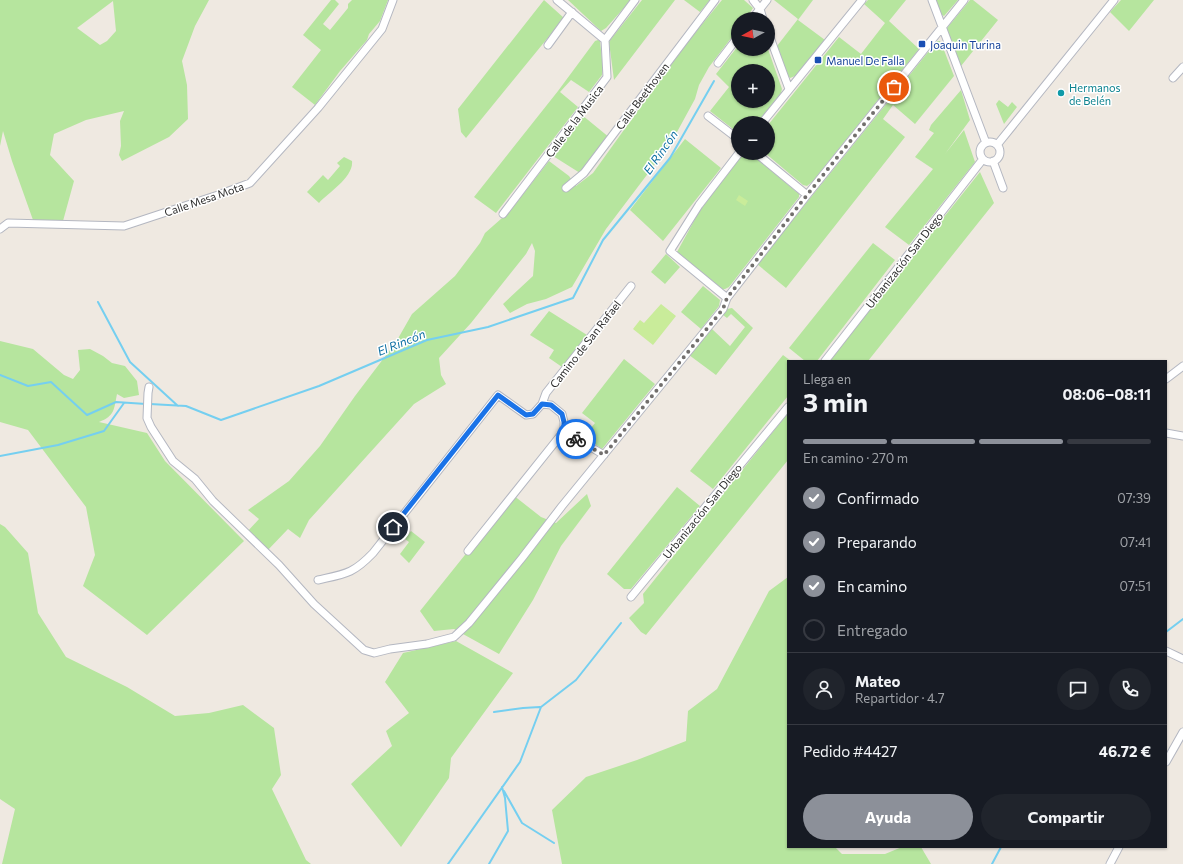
<!DOCTYPE html>
<html lang="es">
<head>
<meta charset="utf-8">
<style>
	:root { --surface:#171b24; --page:#20242c; --text:#f1f3f6; --muted:#9ea1a6; --line:#363941; --accent:#8c9099 }
	body { margin:0; font-family:Commissioner,sans-serif; background:var(--page); color:var(--text); height:100vh; display:flex; flex-direction:column; font-size:15px; white-space:nowrap }
	* { box-sizing:border-box; margin:0 }
	p { font-size:13px; color:var(--muted) }
	.icon { flex:none; width:22px; height:22px; fill:none; stroke:currentColor; stroke-width:2; stroke-linecap:round; stroke-linejoin:round }
	.map { position:relative; flex:1; overflow:hidden }
	.details { position:absolute; left:787px; top:360px; width:380px; height:488px; display:flex; flex-direction:column; background:var(--surface); border-radius:0px; box-shadow:0 1px 3px #0004 }
	.details>* { flex:none }
	.needle { width:26px; rotate:262deg }
	.controls { position:absolute; left:731px; top:12px; display:grid; gap:8px }
	.controls a { display:grid; place-items:center; width:44px; height:44px; border-radius:50%; background:var(--surface); box-shadow:0 1px 3px #0004; font-size:20px }
	.pin { position:absolute; display:grid; place-items:center; width:34px; height:34px; color:#fff; margin:-17px; border:2px solid #fff; border-radius:50%; box-shadow:0 1px 4px #0007 }
	.courier { position:absolute; display:grid; place-items:center; width:40px; height:40px; margin:-20px; border:3px solid #1a73e8; border-radius:50%; background:#fff; color:#222; box-shadow:0 1px 5px #0007 }
	.summary em { font-style:normal; font-weight:700 }
	.summary div { display:flex; flex-direction:column-reverse }
	.summary { display:flex; align-items:center; justify-content:space-between; height:68px; padding:0 16px }
	h1 { font-size:26px; font-weight:700; line-height:30px }
	.bar { display:grid; grid-template-columns:repeat(4,1fr); gap:6px 4px; align-content:center; height:48px; padding:0 16px }
	.bar i { height:5px; border-radius:3px; background:var(--line) }
	.bar .on { background:var(--accent) }
	.bar p { grid-column:span 4 }
	.line { display:flex; align-items:center; gap:10px; padding:0 16px; border-top:1px solid var(--line) }
	.line div { flex:1 }
	.round { display:grid; place-items:center; flex:none; width:42px; height:42px; border-radius:21px; background:var(--page) }
	ol { padding:0 16px; list-style:none }
	li { display:flex; align-items:center; gap:12px; height:44px }
	li p { margin-inline-start:auto }
	li .icon { padding:4px; border-radius:50%; background:var(--accent); color:#fff; stroke-width:4 }
	li:last-child { color:var(--muted) }
	li i { width:22px; height:22px; border:2px solid var(--line); border-radius:50% }
	.action { display:flex; gap:8px; margin-top:auto; padding:8px 16px }
	.action a { flex:1; height:46px; border-radius:24px; background:var(--accent); color:#fff; font-size:16px; font-weight:700; line-height:46px; text-align:center }
	.action a+a { background:var(--page); color:var(--text) }
	.map>svg:first-child { display:block }
	.green { fill:#b6e59e; fill-rule:evenodd }
	.pitch { fill:#c9ec9a }
	.lines { fill:none; stroke-linecap:round; stroke-linejoin:round }
	.stream { stroke:#75cff0; stroke-width:2 }
	.minor-casing { stroke:#b4b7c1; stroke-width:9 }
	.minor { stroke:#fff; stroke-width:7 }
	.done { stroke:#726f6d; stroke-width:4; stroke-dasharray:0 7.2 }
	.route { stroke:#1a73e8; stroke-width:5 }
	.transit-dot { fill:#1a4fb4; stroke:#fff; stroke-width:1.5 }
	.culture-dot { fill:#0f9aa8; stroke:#fff; stroke-width:1.5 }
	.labels { text-anchor:middle; dominant-baseline:central; stroke-width:3; stroke-linejoin:round; paint-order:stroke }
	.transit-label { font-size:11px; fill:#164399; stroke:#fff; text-anchor:start }
	.culture-label { font-size:11px; fill:#0d838f; stroke:#fff; text-anchor:start }
	.street-label { font-size:11px; fill:#2e2e2e; stroke:#fff }
	.water-label { font-size:12px; font-style:italic; fill:#0d6fa3; stroke:#fff }
</style>
</head>
<body>
<div class="map">
<svg width="1183" height="864" viewBox="0 0 1183 864">
	<rect width="100%" height="100%" fill="#efe9e1"/>
	<path class="green" d="M0,0H209L195,26L182,61L187,85L188,119L169,137L122,161L119,155L121,146L120,121L124,111L86,120L54,134L50,155L74,181L63,221L33,220L12,161L3,131L0,146ZM113,1L116,31L107,41L100,45L77,28Z
		M331,0H335L339,4L323,24L330,30L348,8V4L352,0H388L380,21L369,34L367,40L340,71L315,105L292,87L321,50L303,35Z
		M544,0L564,18L466,138L461,132L458,109Z
		M568,0H631L606,28L601,31Z
		M642,0H675L614,80L609,42L611,39Z
		M684,0H710L700,12Z
		M722,0H744L753,8L746,19H738V29L709,67L699,85L695,99L671,143L606,229L572,287L546,299L527,304L510,313L503,304L533,276L535,251L532,243L526,254L471,323L439,358L441,375L446,384L414,404L309,520L300,538L288,529L266,552L246,533L259,519L248,510L289,481L320,446L355,396L396,342L412,314L455,276L480,243L485,233L510,211L549,161L569,176L576,186L593,173L685,45Z
		M774,0H813L798,20L825,40L795,76L790,78L787,75L777,46L798,19Z
		M868,0H906L889,21L919,49L812,182L807,186L803,185L765,153H768V125L839,37L861,54L885,23L864,4Z
		M935,0H958L944,16L940,14Z
		M970,0H973L998,20L961,66L947,32V28Z
		M1121,0H1154L1129,31L1110,12Z
		M598,40L600,41L603,69L602,75L589,92L571,80L560,92L578,107L496,213L474,197L558,91L595,41Z
		M937,41H940L942,45L954,76L915,124L893,105L883,119L905,137L786,288L757,264Z
		M738,46V49H768L782,89L781,93L757,123H738V133L710,111L729,87L716,74ZM738,71H768V101H738Z
		M961,90L970,120L945,154L964,130L975,162L909,245L885,227L933,169L915,157L934,133L929,130L931,125Z
		M999,100L1008,107L1012,102L1017,107L1004,124L996,104Z
		M582,115L610,138L580,173L553,156Z
		M685,139L721,168L663,241L630,210Z
		M747,153L753,155L799,194V197L729,287L725,289H721L677,252L700,210L743,154Z
		M344,157L352,161C354,177 328,193 319,203L307,192L323,175L328,180L340,166L337,163Z
		M980,172L994,203L868,361H829Z
		M873,243L895,260L817,361H805L789,348Z
		M666,254L680,267L665,284L651,272Z
		M703,286L720,300L719,306L701,329L681,312Z
		M732,308L753,328L716,375L689,355L712,329L730,346L745,327L731,314L727,318L723,315L727,309Z
		M549,311L587,335L562,367L549,358L554,350L530,335Z
		M0,341L33,349L64,375L73,379L80,370L78,350L90,349L103,356L112,363L125,366L137,381L139,395L124,398L117,394C114,409 115,416 99,422L147,433L165,461L244,541L147,635L83,586L95,555L86,507L28,430L0,422Z
		M783,355L791,361H788V396L713,489L690,471Z
		M624,359L655,384L602,449L584,436L595,423L582,413Z
		M788,413V460L646,635L641,632L629,618L644,603L643,594Z
		M677,487L700,506L631,589H624L607,574Z
		M587,494L591,506L561,546L533,600L499,654L454,629L434,631L420,611L513,495L541,517L556,523Z
		M0,524L5,527L28,553L38,613L66,657L127,687L175,716L209,713L243,705L274,728L281,775L272,789L306,860L311,864H2L15,809L0,799Z
		M411,531L425,542L409,563L400,554L409,542L405,539Z
		M788,577V847H835L842,854H885L902,847H921L931,864H562L552,810L586,777L637,760L686,741L688,711L717,689L769,591Z
		M456,641L513,673L451,758L449,778L401,847L351,784L392,746L386,731L409,713L385,682L403,653Z"/>
	<path class="pitch" d="M739,195L748,201L745,206L736,200Z
		M661,304L676,316L653,345L633,329L640,320L644,323Z"/>
	<g class="lines">
		<path class="stream" d="M98,302L130,362L178,406
			M0,375L28,386L51,382L87,415L116,402L146,404
			M150,404L186,406L221,420L319,386L427,340L488,327L573,298L603,240L670,158L714,81
			M0,456L58,445L104,431L124,403
			M1166,632L1183,619
			M494,712L523,708L540,707
			M504,791L522,823L554,843
			M448,864L520,762L541,707L576,680L621,623
			M489,864L508,831L505,798L502,787
			M992,864L1001,847"/>
		<defs>
			<path id="minor" d="M557,0L605,40
				M753,0L760,9L763,19
				M932,0L986,143
				M752,19L767,0
				M768,32L789,89
				M548,45L572,12
				M718,63L738,37
				M1173,78L1183,67
				M708,116L738,139
				M762,123L862,0
				M980 152a10 10 0 1 1 20 0a10 10 0 1 1-20 0Z
				M997,145L1114,0
				M756,153L807,195
				M993,161L1003,188
				M566,188L584,173L715,0
				M503,214L607,77L605,40L635,0
				M0,229L8,223L124,226L218,195L250,183L318,108L382,29L393,0
				M727,298L670,251L699,205L739,153
				M825,361L983,159
				M1166,379L1183,366
				M149,387L148,393L147,418L151,427L173,461L195,479L213,501L279,565L314,604L364,650L374,653L390,649L427,644L454,637L469,623L522,558L562,506L723,309L727,298L807,195L964,0
				M542,404L546,393L631,286
				M1166,433L1183,436
				M468,551L564,431
				M318,580C345,574 353,574 373,553L498,395L526,415L533,414L542,404L551,405L562,414L564,422V431L604,455
				M631,597L788,407
				M1166,651L1183,659
				M1166,762L1183,732
				M1110,864L1119,847"/>
		</defs>
		<use href="#minor" class="minor-casing"/>
		<use href="#minor" class="minor"/>
	</g>
	<g class="lines">
		<path class="done" d="M576,439L604,455L723,309L727,298L807,195L894,87"/>
		<path class="route" d="M393,527L498,395L526,415L533,414L542,404L551,405L562,414L564,422V431L576,439"/>
	</g>
	<g class="transit-dot">
		<rect x="918" y="40" width="8" height="8" rx="2"/>
		<rect x="814" y="56" width="8" height="8" rx="2"/>
	</g>
	<circle class="culture-dot" cx="1061" cy="93" r="4"/>
	<g class="labels">
		<g class="transit-label">
			<text x="930" y="44">Joaquin Turina</text>
			<text x="826" y="60">Manuel De Falla</text>
		</g>
		<g class="culture-label">
			<text x="1069" y="87">Hermanos<tspan x="1069" dy="13">de Belén</tspan></text>
		</g>
		<g class="street-label">
			<text transform="translate(642 96) rotate(-53)">Calle Beethoven</text>
			<text transform="translate(574 121) rotate(-53)">Calle de la Musica</text>
			<text transform="translate(204 199) rotate(-19)">Calle Mesa Mota</text>
			<text transform="translate(904 260) rotate(-52)">Urbanización San Diego</text>
			<text transform="translate(585 344) rotate(-52)">Camino de San Rafael</text>
			<text transform="translate(702 511) rotate(-51)">Urbanización San Diego</text>
		</g>
		<g class="water-label">
			<text transform="translate(660 152) rotate(-55)">El Rincón</text>
			<text transform="translate(401 342) rotate(-22)">El Rincón</text>
		</g>
	</g>
</svg>
<div class="controls">
<a><svg class="needle" viewBox="-14 -14 28 28"><path d="M0-13l5 13h-10z" fill="#e53935"/><path d="M0 13l5-13h-10z" fill="#9ea1a6"/></svg></a>
<a>+</a>
<a>−</a>
</div>
<div class="pin" style="left:894px;top:87px;background:#ea580c"><svg class="icon" aria-label="bag" viewBox="0 0 24 24"><path d="M5 8h14l-1 12H6zM9 8a3 3 0 0 1 6 0"/></svg></div>
<div class="pin" style="left:393px;top:527px;background:#1f2937"><svg class="icon" aria-label="home" viewBox="0 0 24 24"><path d="M3 11l9-7 9 7M6 9v11h12V9"/></svg></div>
<div class="courier" style="left:576px;top:439px"><svg class="icon" aria-label="bike" viewBox="0 0 24 24"><circle cx="6" cy="16" r="4"/><circle cx="18" cy="16" r="4"/><path d="M6 16l4-8h5l3 8M10 8l3 8H6M13 5h3"/></svg></div>
<section class="details">
<div class="summary"><div><h1>3 min</h1><p>Llega en</p></div><em>08:06–08:11</em></div>
<div class="bar"><i class="on"></i><i class="on"></i><i class="on"></i><i></i><p>En camino · 270 m</p></div>
<ol>
<li><svg class="icon" aria-label="check" viewBox="0 0 24 24"><path d="M5 12l5 5 9-10"/></svg>Confirmado<p>07:39</p></li>
<li><svg class="icon" aria-label="check" viewBox="0 0 24 24"><path d="M5 12l5 5 9-10"/></svg>Preparando<p>07:41</p></li>
<li><svg class="icon" aria-label="check" viewBox="0 0 24 24"><path d="M5 12l5 5 9-10"/></svg>En camino<p>07:51</p></li>
<li><i></i>Entregado</li>
</ol>
<div class="line" style="height:72px"><a class="round"><svg class="icon" aria-label="person" viewBox="0 0 24 24"><circle cx="12" cy="8" r="4"/><path d="M4 21q1-7 8-7t8 7"/></svg></a><div><b>Mateo</b><p>Repartidor · 4.7</p></div><a class="round"><svg class="icon" aria-label="chat" viewBox="0 0 24 24"><path d="M4 5h16v11H9l-5 4z"/></svg></a><a class="round"><svg class="icon" aria-label="phone" viewBox="0 0 24 24"><path d="M5 4h4l2 5-3 2q2 4 5 5l2-3 5 2v4C11 20 4 13 5 4z"/></svg></a></div>
<div class="line" style="height:52px"><div>Pedido #4427</div><b>46.72 €</b></div>
<div class="action"><a>Ayuda</a><a>Compartir</a></div>
</section>
</div>
</body>
</html>
